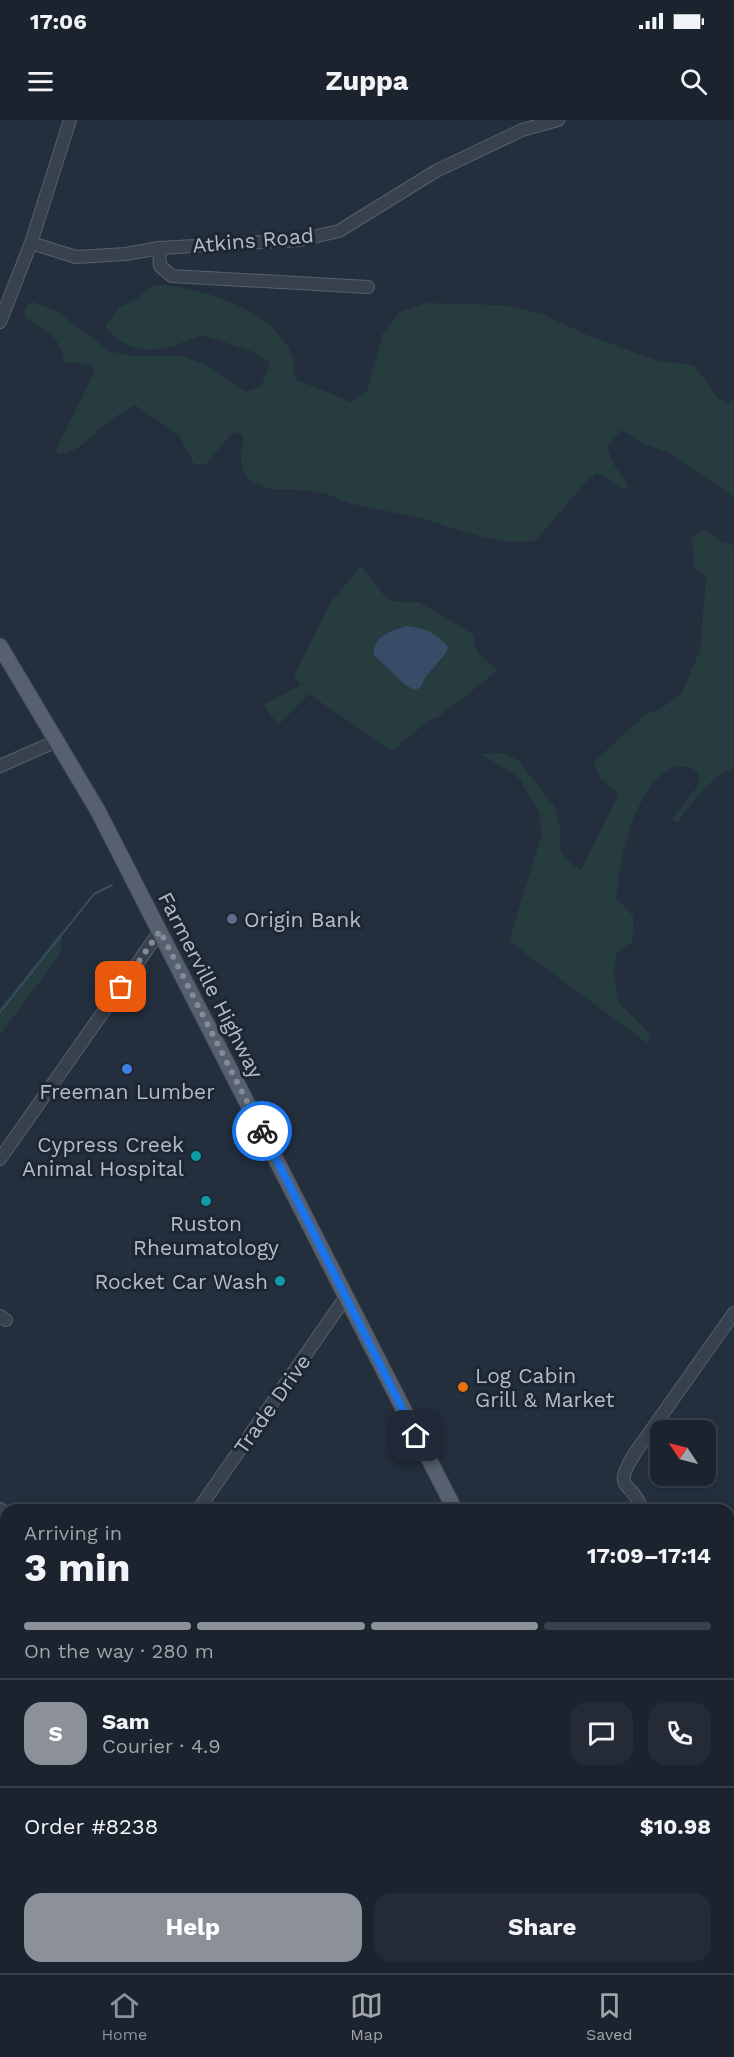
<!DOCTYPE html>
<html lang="en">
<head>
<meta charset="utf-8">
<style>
	:root { --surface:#1b232e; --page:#242b36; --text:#f1f3f6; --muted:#a0a4aa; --line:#39404a; --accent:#8c9099 }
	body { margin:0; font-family:"Work Sans",sans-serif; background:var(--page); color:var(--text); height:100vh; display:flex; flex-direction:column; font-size:22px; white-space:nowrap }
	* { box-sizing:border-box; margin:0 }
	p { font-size:20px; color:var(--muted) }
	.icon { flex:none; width:33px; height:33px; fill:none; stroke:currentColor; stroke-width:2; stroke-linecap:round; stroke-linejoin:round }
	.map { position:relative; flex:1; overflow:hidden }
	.panel { position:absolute; left:0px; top:1384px; width:735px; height:470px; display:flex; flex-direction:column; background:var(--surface); border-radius:18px 18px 0 0; box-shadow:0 3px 9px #0003,0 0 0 2px var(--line) }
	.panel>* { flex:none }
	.needle { width:39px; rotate:305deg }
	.controls { position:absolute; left:650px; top:1300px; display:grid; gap:12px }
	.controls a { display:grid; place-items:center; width:66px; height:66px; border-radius:12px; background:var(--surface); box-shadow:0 3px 9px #0003,0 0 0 2px var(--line); font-size:30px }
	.pin { position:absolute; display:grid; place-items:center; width:51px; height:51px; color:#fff; margin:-26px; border-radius:12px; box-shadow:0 3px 9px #0006 }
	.courier { position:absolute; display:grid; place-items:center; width:60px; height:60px; margin:-30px; border:4px solid #1a73e8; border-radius:50%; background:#fff; color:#222; box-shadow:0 2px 8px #0007 }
	.overview em { font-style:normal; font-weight:700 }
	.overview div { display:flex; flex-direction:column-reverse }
	.overview { display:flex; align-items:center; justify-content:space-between; height:102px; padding:0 24px }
	h1 { font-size:39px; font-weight:700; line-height:45px }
	.bar { display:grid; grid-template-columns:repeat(4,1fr); gap:9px 6px; align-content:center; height:72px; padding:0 24px }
	.bar i { height:8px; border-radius:4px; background:var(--line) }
	.bar .selected { background:var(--accent) }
	.bar p { grid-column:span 4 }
	.line { display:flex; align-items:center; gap:15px; padding:0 24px; border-top:2px solid var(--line) }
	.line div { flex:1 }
	.round { display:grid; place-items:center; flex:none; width:63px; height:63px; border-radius:18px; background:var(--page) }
	.action { display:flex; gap:12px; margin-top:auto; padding:12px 24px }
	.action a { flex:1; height:69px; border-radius:18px; background:var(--accent); color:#fff; font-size:24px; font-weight:700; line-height:69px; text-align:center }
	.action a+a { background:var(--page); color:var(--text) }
	.status { display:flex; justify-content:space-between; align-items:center; height:42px; padding:0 30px; background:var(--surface); direction:ltr }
	.status svg { height:16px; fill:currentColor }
	header { display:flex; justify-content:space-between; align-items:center; height:78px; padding:0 24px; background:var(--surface); font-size:27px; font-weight:700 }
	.dock { display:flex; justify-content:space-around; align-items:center; height:84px; border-top:2px solid var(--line); background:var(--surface); font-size:16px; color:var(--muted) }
	.dock a { display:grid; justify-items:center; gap:3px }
	.dock .selected { color:var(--accent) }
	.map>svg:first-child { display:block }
	.green { fill:#263c3f; fill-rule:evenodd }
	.water { fill:#394c67 }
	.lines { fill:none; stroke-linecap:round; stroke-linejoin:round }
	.stream { stroke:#394c67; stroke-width:2 }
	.minor-casing { stroke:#565f6c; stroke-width:14 }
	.major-casing { stroke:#414a57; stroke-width:17 }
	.highway-casing { stroke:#434c59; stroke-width:20 }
	.minor { stroke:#38414e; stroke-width:12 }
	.major { stroke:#56606e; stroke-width:15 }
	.highway { stroke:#746855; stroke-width:18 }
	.done { stroke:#828b98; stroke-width:6; stroke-dasharray:0 10.8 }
	.route { stroke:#1a73e8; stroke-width:8 }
	.service-dot { fill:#5c6f8a; stroke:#1d2633; stroke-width:2 }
	.shop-dot { fill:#3f7fe0; stroke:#1d2633; stroke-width:2 }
	.culture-dot { fill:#0f9aa8; stroke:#1d2633; stroke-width:2 }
	.food-dot { fill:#e8710a; stroke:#1d2633; stroke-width:2 }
	.labels { text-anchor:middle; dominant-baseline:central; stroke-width:6; stroke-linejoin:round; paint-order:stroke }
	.street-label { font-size:21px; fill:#b4bcc9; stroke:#1d2633 }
	.poi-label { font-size:21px; fill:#b4bcc9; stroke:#1d2633; text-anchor:start }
</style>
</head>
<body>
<div class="status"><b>17:06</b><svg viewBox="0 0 49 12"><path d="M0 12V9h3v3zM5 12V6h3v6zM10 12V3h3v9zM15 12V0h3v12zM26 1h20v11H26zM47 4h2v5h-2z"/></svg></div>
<header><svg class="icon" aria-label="menu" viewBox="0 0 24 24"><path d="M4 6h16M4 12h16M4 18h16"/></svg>Zuppa<svg class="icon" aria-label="search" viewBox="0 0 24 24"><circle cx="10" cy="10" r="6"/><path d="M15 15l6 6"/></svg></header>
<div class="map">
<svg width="734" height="1853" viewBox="0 0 734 1853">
	<rect width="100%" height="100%" fill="#242f3e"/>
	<path class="green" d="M153,165C195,164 277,191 292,236C294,243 294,252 295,259L351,282L367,272L383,213L400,192L426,183L501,185L542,194L589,216L659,241L694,245L717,277L728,283L734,279V377L671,334L643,323L621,310L607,328L614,345L629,366L624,369L597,353L585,363L535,421C495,427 454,407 416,397C395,392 374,390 353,384C342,381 330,374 319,372C296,367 274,375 252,361C238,351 240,333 244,319L241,314L233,312L206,344H194L179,315L135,285C124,291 112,298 102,307C89,318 78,333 58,334L56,330L95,251L88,244L64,242C61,214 45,213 25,197V188L32,182L56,191L109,231L132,236H182L204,244L245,272L261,267L270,243L256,233L203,215C165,230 135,242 105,206L119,188L138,178Z
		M704,410L722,422L734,425V648C708,658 693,682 677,703L672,699L698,666L700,660L697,652L689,647L675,646C669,650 661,654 656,660C629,691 621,737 616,778L633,796L634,811L632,822L617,832L614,853L618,881L651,915L647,923L509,821L541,717L540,694L519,658L482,634L504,633L518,640L554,686L560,707V729L565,739L581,750L619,674L600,658L594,642L647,593L659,590L681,574L700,531L706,457L694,446L692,418Z
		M361,446L387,479L397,482H419L473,514L477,532L497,551L437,598L430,599L392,631L309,574L278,605L264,585L301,565L294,556L331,482ZM448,528L446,533L425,558L420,568L404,564L374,535Z
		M63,809L60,834L0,915V888Z
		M734,1740V1791L729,1796V1744Z
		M734,1816V1853H709L712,1848H729V1823Z"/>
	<path class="water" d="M406,506C424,508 438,513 448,527L446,533L425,558L420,568L414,570L404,564L374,535C372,516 392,511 406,506Z"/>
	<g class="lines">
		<path class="stream" d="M0,892L94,774L112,765"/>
		<defs>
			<path id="minor" d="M31,123L76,137L126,134L159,128L300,120L339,111L436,51L522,10L558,0
				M159,128L160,146L172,156L368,167
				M0,202L31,123L70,0
				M0,646L57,621
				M0,1039L160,811
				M0,1196L6,1200
				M0,1389L6,1393
				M198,1390L345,1178
				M642,1390C633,1359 610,1373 635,1333L734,1193
				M729,1421L734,1423
				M729,1691L734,1689
				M0,1807L6,1811
				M61,1848L69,1853
				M110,1853L114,1848"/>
			<path id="major" d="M0,526L98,691L455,1390
				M647,1848L648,1853"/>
			<path id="highway" d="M729,1740L734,1736
				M729,1810L734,1803
				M588,1853L592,1848
				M699,1853L702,1848"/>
		</defs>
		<use href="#minor" class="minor-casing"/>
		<use href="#major" class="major-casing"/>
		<use href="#highway" class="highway-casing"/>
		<use href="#minor" class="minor"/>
		<use href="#major" class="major"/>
		<use href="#highway" class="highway"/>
	</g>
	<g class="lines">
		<path class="done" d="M121,867L160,811L262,1011"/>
		<path class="route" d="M262,1011L416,1316"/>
	</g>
	<circle class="service-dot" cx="232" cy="799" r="6"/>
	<circle class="shop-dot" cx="127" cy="949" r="6"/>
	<g class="culture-dot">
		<circle cx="196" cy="1036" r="6"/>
		<circle cx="206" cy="1081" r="6"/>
		<circle cx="280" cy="1161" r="6"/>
	</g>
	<circle class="food-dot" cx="463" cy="1267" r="6"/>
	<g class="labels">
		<g class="street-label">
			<text transform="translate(253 120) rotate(-5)">Atkins Road</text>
			<text transform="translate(211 865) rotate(63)">Farmerville Highway</text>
			<text transform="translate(272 1284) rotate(-55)">Trade Drive</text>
		</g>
		<g class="poi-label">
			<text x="244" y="799">Origin Bank</text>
			<text x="127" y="971" text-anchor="middle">Freeman Lumber</text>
			<text x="184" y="1024" text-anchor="end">Cypress Creek<tspan x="184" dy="24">Animal Hospital</tspan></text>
			<text x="206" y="1103" text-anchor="middle">Ruston<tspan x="206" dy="24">Rheumatology</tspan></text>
			<text x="268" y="1161" text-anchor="end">Rocket Car Wash</text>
			<text x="475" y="1255">Log Cabin<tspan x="475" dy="24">Grill &amp; Market</tspan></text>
		</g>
	</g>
</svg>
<div class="controls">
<a><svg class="needle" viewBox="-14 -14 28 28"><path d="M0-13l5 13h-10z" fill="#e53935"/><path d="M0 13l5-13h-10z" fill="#a0a4aa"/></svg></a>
</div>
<div class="pin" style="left:121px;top:867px;background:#ea580c"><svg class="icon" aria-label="bag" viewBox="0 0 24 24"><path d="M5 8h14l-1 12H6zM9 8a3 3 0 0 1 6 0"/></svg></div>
<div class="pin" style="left:416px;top:1316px;background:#1f2937"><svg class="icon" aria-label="home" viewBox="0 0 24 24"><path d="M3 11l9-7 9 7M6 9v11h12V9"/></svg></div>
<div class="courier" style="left:262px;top:1011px"><svg class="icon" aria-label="bike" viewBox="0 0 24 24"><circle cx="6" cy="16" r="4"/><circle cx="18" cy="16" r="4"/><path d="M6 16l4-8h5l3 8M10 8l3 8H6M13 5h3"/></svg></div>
<section class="panel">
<div class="overview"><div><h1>3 min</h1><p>Arriving in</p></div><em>17:09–17:14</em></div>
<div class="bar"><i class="selected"></i><i class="selected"></i><i class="selected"></i><i></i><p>On the way · 280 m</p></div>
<div class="line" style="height:108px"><b class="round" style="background:var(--accent);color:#fff">S</b><div><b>Sam</b><p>Courier · 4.9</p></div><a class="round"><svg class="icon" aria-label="chat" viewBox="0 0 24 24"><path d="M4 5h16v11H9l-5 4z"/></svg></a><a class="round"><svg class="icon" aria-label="phone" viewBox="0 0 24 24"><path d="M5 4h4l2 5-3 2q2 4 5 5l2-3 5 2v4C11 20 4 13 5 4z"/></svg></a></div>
<div class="line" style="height:78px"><div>Order #8238</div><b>$10.98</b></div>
<div class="action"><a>Help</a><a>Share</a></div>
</section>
</div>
<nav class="dock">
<a class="selected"><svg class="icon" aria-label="home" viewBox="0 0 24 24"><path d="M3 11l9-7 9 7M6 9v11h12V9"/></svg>Home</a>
<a><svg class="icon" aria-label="map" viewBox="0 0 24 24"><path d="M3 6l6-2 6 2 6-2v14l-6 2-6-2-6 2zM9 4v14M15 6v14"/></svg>Map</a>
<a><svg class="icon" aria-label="saved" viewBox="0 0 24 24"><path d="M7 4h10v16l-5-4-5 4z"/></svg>Saved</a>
</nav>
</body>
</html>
